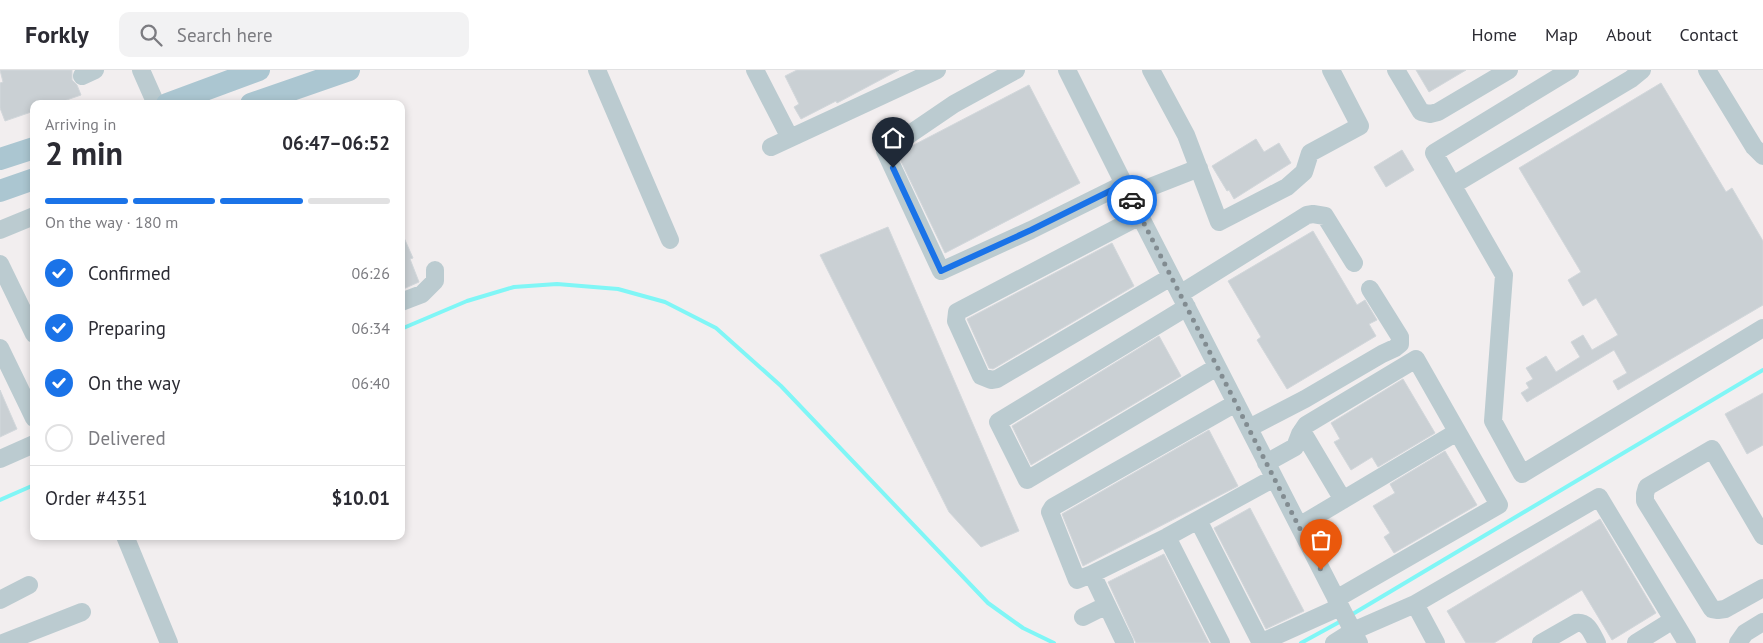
<!DOCTYPE html>
<html lang="en">
<head>
<meta charset="utf-8">
<style>
	:root { --surface:#fff; --page:#f2f2f3; --text:#2b2b33; --muted:#7c7c81; --line:#e1e1e2; --accent:#1a73e8 }
	body { margin:0; font-family:"PT Sans",sans-serif; background:var(--page); color:var(--text); height:100vh; display:flex; flex-direction:column; font-size:19px; white-space:nowrap }
	* { box-sizing:border-box; margin:0 }
	p { font-size:16px; color:var(--muted) }
	.icon { flex:none; width:28px; height:28px; fill:none; stroke:currentColor; stroke-width:2; stroke-linecap:round; stroke-linejoin:round }
	.map { position:relative; flex:1; overflow:hidden }
	.drawer { position:absolute; left:30px; top:30px; width:375px; height:440px; display:flex; flex-direction:column; background:var(--surface); border-radius:10px; box-shadow:0 2px 8px #0003 }
	.drawer>* { flex:none }
	.pin { position:absolute; display:grid; place-items:center; width:42px; height:42px; color:#fff; margin:-51px -21px; border-radius:50% 50% 50% 0; rotate:-45deg; box-shadow:0 0 5px #0007 }
	.pin .icon { rotate:45deg }
	.courier { position:absolute; display:grid; place-items:center; width:50px; height:50px; margin:-25px; border:4px solid #1a73e8; border-radius:50%; background:#fff; color:#222; box-shadow:0 1px 6px #0007 }
	.head em { font-style:normal; font-weight:700 }
	.head div { display:flex; flex-direction:column-reverse }
	.head { display:flex; align-items:center; justify-content:space-between; height:85px; padding:0 15px }
	h1 { font-size:32px; font-weight:700; line-height:38px }
	.bar { display:grid; grid-template-columns:repeat(4,1fr); gap:8px 5px; align-content:center; height:60px; padding:0 15px }
	.bar i { height:6px; border-radius:4px; background:var(--line) }
	.bar .current { background:var(--accent) }
	.bar p { grid-column:span 4 }
	.line { display:flex; align-items:center; gap:12px; padding:0 15px; border-top:1px solid var(--line) }
	.line div { flex:1 }
	ol { padding:0 15px; list-style:none }
	li { display:flex; align-items:center; gap:15px; height:55px }
	li p { margin-inline-start:auto }
	li .icon { padding:5px; border-radius:50%; background:var(--accent); color:#fff; stroke-width:4 }
	li:last-child { color:var(--muted) }
	li i { width:28px; height:28px; border:2px solid var(--line); border-radius:50% }
	header { display:flex; align-items:center; gap:30px; box-sizing:border-box; height:70px; padding:0 25px; background:var(--surface); border-bottom:1px solid var(--line) }
	header strong { font-size:24px }
	nav { display:flex; gap:28px; margin-inline-start:auto; font-size:18px }
	.search { width:350px; height:45px; background:var(--page); display:flex; align-items:center; gap:12px; box-sizing:border-box; padding:0 18px; border-radius:10px; color:var(--muted); font-size:19px }
	.map>svg:first-child { display:block }
	.lines { fill:none; stroke-linecap:round; stroke-linejoin:round }
	.stream { stroke:#80f6f6; stroke-width:4 }
	.building { fill:#cad0d4; stroke:#d2d7db }
	.minor { stroke:#bbcbd0; stroke-width:18 }
	.major { stroke:#abc6d1; stroke-width:22 }
	.done { stroke:#828c91; stroke-width:5; stroke-dasharray:0 9 }
	.route { stroke:#1a73e8; stroke-width:6 }
</style>
</head>
<body>
<header>
<strong>Forkly</strong>
<div class="search"><svg class="icon" aria-label="search" viewBox="0 0 24 24"><circle cx="10" cy="10" r="6"/><path d="M15 15l6 6"/></svg>Search here</div>
<nav><a>Home</a><a>Map</a><a>About</a><a>Contact</a></nav>
</header>
<div class="map">
<svg width="1763" height="573" viewBox="0 0 1763 573">
	<rect width="100%" height="100%" fill="#f2eeef"/>
	<g class="lines">
		<path class="stream" d="M401,259L467,231L514,217L557,214L618,219L665,232L716,258L781,316L988,533L1023,558L1054,573
			M0,430L34,415
			M1351,545L1763,300
			M1301,573L1343,550"/>
	</g>
	<path class="building" d="M0,0H72V10L77,15L81,25L55,34H34V41L5,51L0,38V13L3,12Z
		M797,0H899L837,33L836,31L801,49L794,37L799,34L785,6Z
		M1416,0H1466L1429,22Z
		M1661,13L1726,122L1732,118L1763,171V235L1618,320L1613,311L1627,303L1614,280L1527,332L1521,323L1529,318L1526,313L1533,309L1526,298L1546,286L1556,302L1580,287L1571,272L1583,265L1592,280L1618,265L1596,228L1583,236L1568,210L1581,202L1519,98Z
		M1029,15L1080,113L945,183L898,85L908,78Z
		M1256,69L1264,82L1279,73L1291,93L1234,129L1229,120L1227,121L1212,96Z
		M1402,80L1414,100L1386,117L1374,97Z
		M888,157L1019,461L981,477L949,442L820,185Z
		M401,161L413,188L410,189L419,212L401,220Z
		M1313,161L1357,235L1365,230L1377,250L1369,254L1376,266L1287,319L1257,270L1261,267L1228,211Z
		M1112,173L1134,216L993,299L989,298L967,249Z
		M1159,266L1181,306L1031,395L1012,356Z
		M1403,309L1435,363L1378,397L1372,387L1351,400L1334,372L1340,369L1331,353Z
		M0,320L17,359L0,367Z
		M1763,323V375L1747,384L1725,344Z
		M1209,360L1238,416L1083,496L1062,444Z
		M1445,381L1477,435L1394,483L1384,467L1390,463L1373,436L1395,423L1390,414Z
		M1250,438L1304,541L1266,559L1214,458Z
		M1600,449L1656,543L1612,570L1582,520L1494,573H1466L1447,541Z
		M1164,484L1209,573H1136L1108,512Z"/>
	<g class="lines">
		<path class="minor" d="M141,0L156,34
			M597,0L670,170
			M755,0L790,68
			M1016,0L954,34L885,81L941,201L1031,160L1124,114
			M1067,0L1140,146L1359,573
			M1151,0L1186,65L1219,152L1287,117L1304,102L1310,83L1360,56L1331,0
			M1396,0L1421,42L1430,44L1438,42L1509,0
			M1570,0L1434,83L1504,205L1493,351L1522,404L1763,258
			M1707,0L1754,77L1763,86
			M82,6L95,0
			M771,77L937,0
			M1453,115L1631,9L1642,0
			M1130,125L1199,98
			M1140,146L957,242L956,251L981,306L991,310L997,309L1171,207
			M0,160L34,146
			M0,194L34,264
			M1180,224L1307,145L1313,144L1325,146L1354,193
			M401,232L422,224L435,211V200
			M1187,237L998,352L1027,410L1217,297
			M0,278L34,348
			M1249,358L1305,329L1382,284L1395,278L1400,274V267L1370,219
			M1302,361L1343,430
			M0,389L34,374
			M1266,393L1295,377L1300,364L1306,355L1416,289L1499,435L1336,529
			M1198,450L1261,573
			M1299,456L1457,362
			M125,466L169,573
			M1763,466L1712,379L1647,417L1645,424V431L1712,539L1718,540L1725,539L1763,518
			M1167,467L1221,573
			M1092,504L1167,467L1274,408
			M0,530L29,515
			M1415,534L1436,573
			M1083,547L1107,535
			M3,573L82,542
			M1125,573L1092,504L1077,510L1050,442L1053,437L1236,333
			M1260,573L1340,537
			M1334,573L1353,561L1415,534L1599,427L1687,573
			M1541,573L1576,553C1588,551 1592,564 1597,573
			M1636,573L1673,550
			M1738,573L1745,563L1763,552"/>
		<path class="major" d="M167,34L259,0
			M251,34L349,0
			M0,89L34,78
			M0,121L34,109"/>
	</g>
	<g class="lines">
		<path class="done" d="M1132,130L1321,500"/>
		<path class="route" d="M893,98L941,201L1031,160L1124,114L1132,130"/>
	</g>
</svg>
<div class="pin" style="left:1321px;top:500px;background:#ea580c"><svg class="icon" aria-label="bag" viewBox="0 0 24 24"><path d="M5 8h14l-1 12H6zM9 8a3 3 0 0 1 6 0"/></svg></div>
<div class="pin" style="left:893px;top:98px;background:#1f2937"><svg class="icon" aria-label="home" viewBox="0 0 24 24"><path d="M3 11l9-7 9 7M6 9v11h12V9"/></svg></div>
<div class="courier" style="left:1132px;top:130px"><svg class="icon" aria-label="car" viewBox="0 0 24 24"><path d="M5 17H2v-5l4-1 3-4h7l3 4 3 1v5h-3M9 17h6M6 11h13"/><circle cx="7" cy="17" r="2"/><circle cx="17" cy="17" r="2"/></svg></div>
<section class="drawer">
<div class="head"><div><h1>2 min</h1><p>Arriving in</p></div><em>06:47–06:52</em></div>
<div class="bar"><i class="current"></i><i class="current"></i><i class="current"></i><i></i><p>On the way · 180 m</p></div>
<ol>
<li><svg class="icon" aria-label="check" viewBox="0 0 24 24"><path d="M5 12l5 5 9-10"/></svg>Confirmed<p>06:26</p></li>
<li><svg class="icon" aria-label="check" viewBox="0 0 24 24"><path d="M5 12l5 5 9-10"/></svg>Preparing<p>06:34</p></li>
<li><svg class="icon" aria-label="check" viewBox="0 0 24 24"><path d="M5 12l5 5 9-10"/></svg>On the way<p>06:40</p></li>
<li><i></i>Delivered</li>
</ol>
<div class="line" style="height:65px"><div>Order #4351</div><b>$10.01</b></div>
</section>
</div>
</body>
</html>
